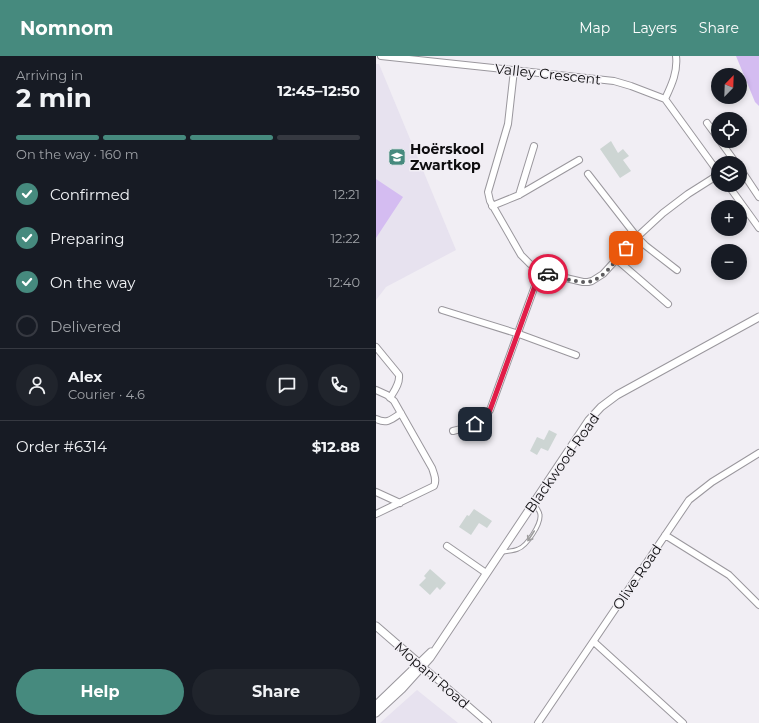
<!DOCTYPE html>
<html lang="en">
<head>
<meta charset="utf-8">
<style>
	:root { --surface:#171b24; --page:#20242c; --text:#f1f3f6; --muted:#9ea1a6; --line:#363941; --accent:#468a7e }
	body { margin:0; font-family:Montserrat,sans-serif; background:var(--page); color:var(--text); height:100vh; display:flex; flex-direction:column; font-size:15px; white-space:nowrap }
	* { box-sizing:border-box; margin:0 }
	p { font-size:13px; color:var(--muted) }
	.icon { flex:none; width:22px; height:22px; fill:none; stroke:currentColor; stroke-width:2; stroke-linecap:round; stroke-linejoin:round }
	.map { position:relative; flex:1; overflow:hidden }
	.drawer { display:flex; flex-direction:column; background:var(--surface); width:376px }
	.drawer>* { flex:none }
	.needle { width:26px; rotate:23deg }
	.tools { position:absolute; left:335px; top:12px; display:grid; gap:8px }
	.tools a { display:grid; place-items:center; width:36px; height:36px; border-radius:50%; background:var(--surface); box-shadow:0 2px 6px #0003; font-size:20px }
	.pin { position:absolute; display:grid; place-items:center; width:34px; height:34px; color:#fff; margin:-17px; border-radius:8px; box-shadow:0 2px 6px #0006 }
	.courier { position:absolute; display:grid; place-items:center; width:40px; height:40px; margin:-20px; border:3px solid #e11d48; border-radius:50%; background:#fff; color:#222; box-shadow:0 1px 5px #0007 }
	.headline em { font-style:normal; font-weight:700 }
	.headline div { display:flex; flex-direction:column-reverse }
	.headline { display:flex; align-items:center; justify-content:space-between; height:68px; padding:0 16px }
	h1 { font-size:26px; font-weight:700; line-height:30px }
	.bar { display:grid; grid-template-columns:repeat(4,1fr); gap:6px 4px; align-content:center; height:48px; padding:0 16px }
	.bar i { height:5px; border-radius:3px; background:var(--line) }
	.bar .current { background:var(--accent) }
	.bar p { grid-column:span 4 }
	.line { display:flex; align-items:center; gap:10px; padding:0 16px; border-top:1px solid var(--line) }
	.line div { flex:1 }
	.round { display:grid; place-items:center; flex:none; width:42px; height:42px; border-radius:21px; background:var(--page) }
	ol { padding:0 16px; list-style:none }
	li { display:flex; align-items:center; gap:12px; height:44px }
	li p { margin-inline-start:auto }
	li .icon { padding:4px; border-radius:50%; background:var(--accent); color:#fff; stroke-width:4 }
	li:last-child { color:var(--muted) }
	li i { width:22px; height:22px; border:2px solid var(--line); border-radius:50% }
	.action { display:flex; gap:8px; margin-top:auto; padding:8px 16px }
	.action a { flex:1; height:46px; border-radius:24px; background:var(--accent); color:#fff; font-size:16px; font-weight:700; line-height:46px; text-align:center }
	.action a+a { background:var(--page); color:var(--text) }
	header { display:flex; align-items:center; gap:24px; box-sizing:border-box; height:56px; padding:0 20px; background:var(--accent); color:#fff }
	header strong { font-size:19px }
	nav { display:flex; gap:22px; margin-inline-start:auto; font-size:14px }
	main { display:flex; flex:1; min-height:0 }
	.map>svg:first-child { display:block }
	.built { fill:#e7e2ef }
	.green { fill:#d4bcf1 }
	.building { fill:#cdd5d3 }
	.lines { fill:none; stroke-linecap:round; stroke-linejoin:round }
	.service-casing { stroke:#9a979d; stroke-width:5 }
	.minor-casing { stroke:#9a979d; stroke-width:8 }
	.tertiary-casing { stroke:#9a979d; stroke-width:9 }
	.service { stroke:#fff; stroke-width:3 }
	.minor { stroke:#fff; stroke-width:6 }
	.tertiary { stroke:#fff; stroke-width:7 }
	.oneway { stroke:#9f9e9f }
	.done { stroke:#5d5c5f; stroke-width:4; stroke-dasharray:0 7.2 }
	.route { stroke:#e11d48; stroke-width:5 }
	.labels { text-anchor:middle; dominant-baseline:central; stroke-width:3; stroke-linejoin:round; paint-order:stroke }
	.street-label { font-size:14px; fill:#0e0d0f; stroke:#f1eef4 }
	.poi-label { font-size:14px; font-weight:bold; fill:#0e0d0f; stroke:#f1eef4; text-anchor:start }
</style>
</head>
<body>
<header>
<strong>Nomnom</strong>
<nav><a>Map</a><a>Layers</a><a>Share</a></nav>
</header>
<main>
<section class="drawer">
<div class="headline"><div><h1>2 min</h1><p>Arriving in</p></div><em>12:45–12:50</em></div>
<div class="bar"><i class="current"></i><i class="current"></i><i class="current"></i><i></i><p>On the way · 160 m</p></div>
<ol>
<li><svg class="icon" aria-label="check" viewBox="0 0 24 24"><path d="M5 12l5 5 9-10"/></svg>Confirmed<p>12:21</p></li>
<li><svg class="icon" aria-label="check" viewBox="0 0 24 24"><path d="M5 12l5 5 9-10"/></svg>Preparing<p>12:22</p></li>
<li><svg class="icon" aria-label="check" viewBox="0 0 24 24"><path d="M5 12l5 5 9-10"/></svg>On the way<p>12:40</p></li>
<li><i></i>Delivered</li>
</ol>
<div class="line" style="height:72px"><a class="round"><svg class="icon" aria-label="person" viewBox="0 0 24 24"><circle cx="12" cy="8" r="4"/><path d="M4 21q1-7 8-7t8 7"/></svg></a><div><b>Alex</b><p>Courier · 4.6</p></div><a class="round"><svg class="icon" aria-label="chat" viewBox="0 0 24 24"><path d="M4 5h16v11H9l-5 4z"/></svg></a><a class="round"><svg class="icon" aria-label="phone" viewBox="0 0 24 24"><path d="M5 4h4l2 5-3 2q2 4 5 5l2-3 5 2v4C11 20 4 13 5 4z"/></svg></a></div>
<div class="line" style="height:52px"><div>Order #6314</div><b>$12.88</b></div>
<div class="action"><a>Help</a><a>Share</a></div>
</section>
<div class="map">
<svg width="383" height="667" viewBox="0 0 383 667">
	<rect width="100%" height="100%" fill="#f1eef4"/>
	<path class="built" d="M0,8H3L80,194L10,231L0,244Z
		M41,634L82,667H4Z"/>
	<path class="green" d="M360,0H383V50L379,46Z
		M0,123L27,141L0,182Z"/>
	<path class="building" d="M235,85L242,97L247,93L253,100L247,104L255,115L244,122L224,93Z
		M173,374L181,378L172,395L165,392L161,399L154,395L161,381L168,384Z
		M98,453L116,465L111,472L103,467L95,479L83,471L91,459L93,460Z
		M54,513L70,527L64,534L61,531L54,539L43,529L50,522L48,520Z"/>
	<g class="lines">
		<defs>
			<path id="service" d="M127,496C132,495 138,495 142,493C151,490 165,468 164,459C164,455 160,451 158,448"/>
			<path id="minor" d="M5,0L238,25L255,30L289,43
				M138,14L132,68L112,136L114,145L145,199L154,208L164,216L207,226H212L216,225L227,218L261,181L287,157L312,138L342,119
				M289,43L342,116
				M289,43C295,30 302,16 300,0
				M331,67L342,82
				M344,85L360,107
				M367,117L383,141
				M212,118L261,181L270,190L301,214
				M352,129L383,172
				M143,139L158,90
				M116,150L143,139L203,104
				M240,203L292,248
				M66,254L143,278L200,299
				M0,291L23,319C24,328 18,335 14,342
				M0,334L11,339L18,345L56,412C58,418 61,424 58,430L0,458
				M0,363C11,368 15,364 25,357
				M77,375C93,371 105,368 114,354L164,216
				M0,436L24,447
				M289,479L353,519L383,549
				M71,490L110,517
				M218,586L307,667
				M47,611L112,667
				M162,667L313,444L336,426L383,397"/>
			<path id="tertiary" d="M0,570L45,609
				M0,649L55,596
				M0,657L26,633L54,602L213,364L225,351L241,339L383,261"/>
		</defs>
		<use href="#service" class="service-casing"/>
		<use href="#minor" class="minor-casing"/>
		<use href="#tertiary" class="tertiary-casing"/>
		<use href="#service" class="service"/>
		<use href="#minor" class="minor"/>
		<use href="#tertiary" class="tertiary"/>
	</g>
	<defs><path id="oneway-shaft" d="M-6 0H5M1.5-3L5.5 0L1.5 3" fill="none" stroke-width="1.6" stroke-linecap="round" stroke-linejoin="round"/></defs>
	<use class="oneway" href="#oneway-shaft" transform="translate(155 480) rotate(123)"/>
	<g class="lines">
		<path class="done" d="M172,218C183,221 195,225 207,226C226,228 239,204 250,192"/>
		<path class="route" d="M99,368L107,364L114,354L164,216L172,218"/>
	</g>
	<defs>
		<symbol id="school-square" viewBox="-11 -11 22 22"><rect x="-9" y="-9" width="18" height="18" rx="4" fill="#468a7e" stroke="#f1eef4"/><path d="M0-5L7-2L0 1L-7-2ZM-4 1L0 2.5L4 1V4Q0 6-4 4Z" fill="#fff"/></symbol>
	</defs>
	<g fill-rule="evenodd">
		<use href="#school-square" x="11" y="91" width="20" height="20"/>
	</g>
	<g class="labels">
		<g class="street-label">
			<text transform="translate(172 18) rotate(6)">Valley Crescent</text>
			<text transform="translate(186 407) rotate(-55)">Blackwood Road</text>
			<text transform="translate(261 521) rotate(-56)">Olive Road</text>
			<text transform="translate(56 619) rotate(41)">Mopani Road</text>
		</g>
		<g class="poi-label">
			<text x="34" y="93">Hoërskool<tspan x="34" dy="16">Zwartkop</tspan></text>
		</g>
	</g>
</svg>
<div class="tools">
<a><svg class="needle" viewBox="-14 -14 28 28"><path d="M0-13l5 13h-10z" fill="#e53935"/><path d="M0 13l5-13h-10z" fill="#9ea1a6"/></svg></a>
<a><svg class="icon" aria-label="locate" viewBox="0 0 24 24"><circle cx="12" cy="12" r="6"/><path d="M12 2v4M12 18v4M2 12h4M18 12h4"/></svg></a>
<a><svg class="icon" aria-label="layers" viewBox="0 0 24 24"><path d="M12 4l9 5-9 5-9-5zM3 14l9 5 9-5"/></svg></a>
<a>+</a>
<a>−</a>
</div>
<div class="pin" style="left:250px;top:192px;background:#ea580c"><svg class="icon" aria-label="bag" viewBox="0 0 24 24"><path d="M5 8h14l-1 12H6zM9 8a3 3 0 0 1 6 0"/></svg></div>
<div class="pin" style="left:99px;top:368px;background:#1f2937"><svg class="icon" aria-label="home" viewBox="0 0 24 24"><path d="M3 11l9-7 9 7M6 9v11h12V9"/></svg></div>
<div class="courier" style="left:172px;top:218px"><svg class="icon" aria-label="car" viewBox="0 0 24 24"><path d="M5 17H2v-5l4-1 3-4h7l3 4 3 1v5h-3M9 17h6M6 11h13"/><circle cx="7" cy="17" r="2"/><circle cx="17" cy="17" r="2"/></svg></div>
</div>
</main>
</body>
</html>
